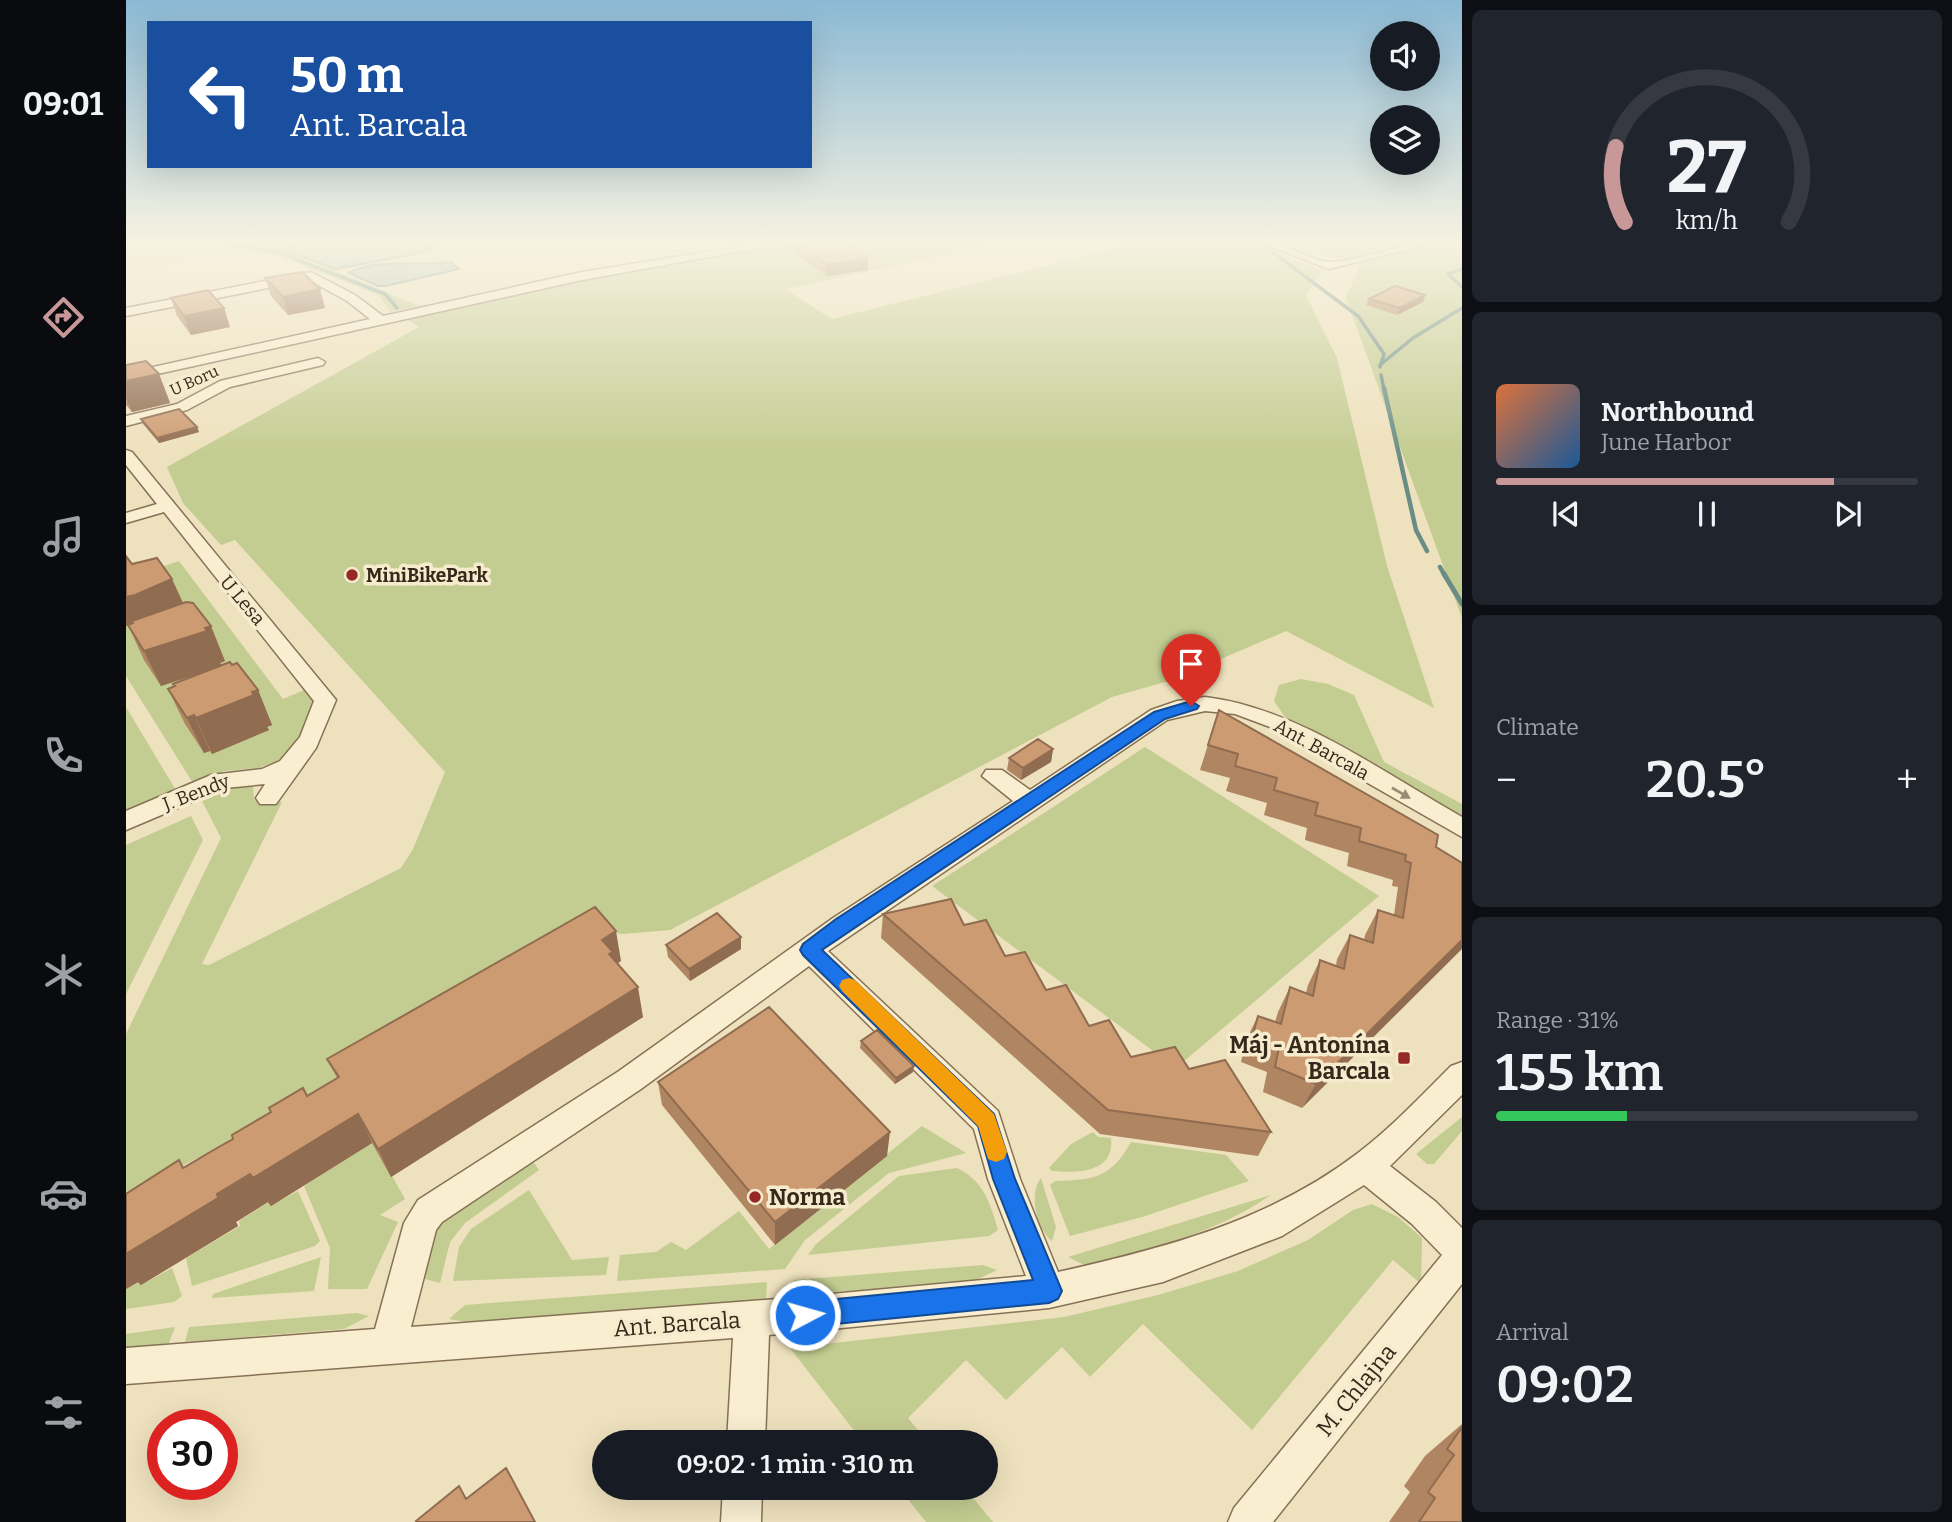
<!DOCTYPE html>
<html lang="en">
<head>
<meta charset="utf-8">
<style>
	body { margin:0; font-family:Bitter,serif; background:#20242c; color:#f1f3f6; height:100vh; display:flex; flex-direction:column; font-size:26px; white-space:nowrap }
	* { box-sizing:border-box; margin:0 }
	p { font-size:23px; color:#9ea1a6 }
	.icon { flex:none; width:38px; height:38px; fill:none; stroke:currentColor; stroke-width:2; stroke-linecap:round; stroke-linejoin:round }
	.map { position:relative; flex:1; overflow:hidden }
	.side { display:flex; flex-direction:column; gap:10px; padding:10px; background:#0d0f14; width:490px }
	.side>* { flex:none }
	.top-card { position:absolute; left:21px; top:21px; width:665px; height:147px; border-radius:0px; box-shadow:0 7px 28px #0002; background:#1a4fa0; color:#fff; overflow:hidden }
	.buttons { position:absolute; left:1244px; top:21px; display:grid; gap:14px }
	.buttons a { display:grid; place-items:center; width:70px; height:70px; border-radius:50%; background:#171b24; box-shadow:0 7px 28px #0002; font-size:35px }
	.speed { position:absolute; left:21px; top:1409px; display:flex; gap:14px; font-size:35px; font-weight:700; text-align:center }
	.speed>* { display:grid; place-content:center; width:91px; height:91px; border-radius:50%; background:#171b24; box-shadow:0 7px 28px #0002; line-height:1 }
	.speed .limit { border:10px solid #d22; background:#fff; color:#111 }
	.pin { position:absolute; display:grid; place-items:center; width:60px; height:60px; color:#fff; margin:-72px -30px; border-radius:50% 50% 50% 0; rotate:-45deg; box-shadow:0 0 7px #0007 }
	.pin .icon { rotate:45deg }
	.me { position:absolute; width:77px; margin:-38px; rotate:84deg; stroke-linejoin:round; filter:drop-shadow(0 0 5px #0008) }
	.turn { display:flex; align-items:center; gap:24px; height:147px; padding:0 28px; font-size:32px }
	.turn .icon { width:91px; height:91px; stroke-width:2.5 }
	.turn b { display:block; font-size:49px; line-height:60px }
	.big { font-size:52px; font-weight:600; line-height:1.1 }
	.side .tile { flex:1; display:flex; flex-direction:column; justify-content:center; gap:10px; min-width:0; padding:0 24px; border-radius:10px; background:#20242c }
	.side .dial { align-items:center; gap:0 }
	.dial svg { height:182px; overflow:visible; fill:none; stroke:#363941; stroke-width:7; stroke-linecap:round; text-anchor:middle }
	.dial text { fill:#f1f3f6; stroke:none }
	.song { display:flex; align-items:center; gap:21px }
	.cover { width:84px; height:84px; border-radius:10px; background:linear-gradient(135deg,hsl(20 70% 55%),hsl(210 70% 35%)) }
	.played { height:7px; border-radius:4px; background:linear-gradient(90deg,#c89898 80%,#363941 80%) }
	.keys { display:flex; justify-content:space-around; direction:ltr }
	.heat { display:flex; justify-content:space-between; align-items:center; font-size:38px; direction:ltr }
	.charge { height:10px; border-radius:5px; background:linear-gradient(90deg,#34c759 31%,#363941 0) }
	.trip { position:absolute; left:466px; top:1430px; width:406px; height:70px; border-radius:35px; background:#171b24; box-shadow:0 7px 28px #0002; font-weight:600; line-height:70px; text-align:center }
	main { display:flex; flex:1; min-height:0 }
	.tab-bar { display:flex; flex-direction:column; width:126px; justify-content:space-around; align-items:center; background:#090b0e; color:#9ea1a6 }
	.tab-bar .icon { width:49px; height:49px }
	.tab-bar .current { color:#c89898 }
	.tab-bar b { font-size:32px; color:#f1f3f6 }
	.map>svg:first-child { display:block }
</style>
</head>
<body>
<main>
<nav class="tab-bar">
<b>09:01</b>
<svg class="icon current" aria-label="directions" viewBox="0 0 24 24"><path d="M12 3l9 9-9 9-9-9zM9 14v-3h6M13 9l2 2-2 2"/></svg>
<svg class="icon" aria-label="music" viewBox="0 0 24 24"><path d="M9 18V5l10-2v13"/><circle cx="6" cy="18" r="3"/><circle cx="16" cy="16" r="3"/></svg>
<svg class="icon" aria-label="phone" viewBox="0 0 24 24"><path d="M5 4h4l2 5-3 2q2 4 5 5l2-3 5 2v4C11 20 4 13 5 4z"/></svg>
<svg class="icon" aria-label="climate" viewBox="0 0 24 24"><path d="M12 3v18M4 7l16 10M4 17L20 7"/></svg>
<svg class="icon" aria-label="car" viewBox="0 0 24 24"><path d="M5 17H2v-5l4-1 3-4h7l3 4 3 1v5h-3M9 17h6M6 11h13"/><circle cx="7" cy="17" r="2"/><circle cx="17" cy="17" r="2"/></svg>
<svg class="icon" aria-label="filters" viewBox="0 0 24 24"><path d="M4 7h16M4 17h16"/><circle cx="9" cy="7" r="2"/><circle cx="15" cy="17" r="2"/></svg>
</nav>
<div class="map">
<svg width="1336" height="1522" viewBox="0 0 1336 1522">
	<rect width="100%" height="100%" fill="#eee1bd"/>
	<path fill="#e4dcab" d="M 0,245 L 46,245 L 97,251 L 0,274 Z"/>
	<path fill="#c3cc91" d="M 88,245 L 172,245 L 156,250 L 211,269 L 269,259 L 316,245 L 315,250 L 210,271 L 293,306 L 264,312 L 252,295 L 154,257 L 134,250 Z
		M 662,245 L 867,245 L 659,289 L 706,319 L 1003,245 L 1127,245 L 1198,270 L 1180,295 L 1211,358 L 1261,566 L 1308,708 L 1160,631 L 1046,680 L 986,697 L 544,930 L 497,934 L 471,931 L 216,1088 L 0,1193 L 0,1034 L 95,838 L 73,795 L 104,785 L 127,787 L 128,800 L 156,802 L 76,964 L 83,965 L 275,868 L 287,849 L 319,772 L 109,540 L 95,545 L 57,503 L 41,467 L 293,327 L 279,318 L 477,275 Z
		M 1159,245 L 1336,245 L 1336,618 L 1220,298 L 1234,265 Z
		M 53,561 L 157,699 L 183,688 L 191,709 L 174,737 L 152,761 L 132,768 L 98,771 L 67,783 L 0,676 L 0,579 Z
		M 1175,679 L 1202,684 L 1228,695 L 1258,762 L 1336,804 L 1336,816 L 1159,717 L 1148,701 L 1153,685 Z
		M 0,707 L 51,792 L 0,814 Z
		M 1019,747 L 1253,896 L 1050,1068 L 806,886 Z
		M 65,816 L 77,840 L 0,994 L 0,845 Z
		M 1336,1117 L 1336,1131 L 1308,1164 L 1301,1164 L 1290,1154 Z
		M 796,1126 L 840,1153 L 763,1173 L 679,1240 L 659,1269 L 491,1281 L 494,1255 L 530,1252 L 545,1242 L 560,1250 L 613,1211 L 643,1249 Z
		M 967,1132 L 972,1137 L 985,1138 C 989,1173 951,1173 926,1171 L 923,1168 L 945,1144 Z
		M 246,1140 L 279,1199 L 254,1215 L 272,1222 L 241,1289 L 202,1289 L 204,1248 L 178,1186 Z
		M 1005,1142 L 1100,1155 L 1123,1181 L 1016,1217 L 944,1236 L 924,1185 L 929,1181 C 968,1180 985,1178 1005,1142 Z
		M 404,1157 L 413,1170 L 339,1223 L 324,1242 L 314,1283 L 299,1279 L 302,1240 L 309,1224 Z
		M 831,1168 C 858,1181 864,1203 872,1230 L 863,1236 L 682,1255 L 690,1244 L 773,1176 Z
		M 915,1178 L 930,1227 L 926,1241 C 911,1229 902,1194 915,1178 Z
		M 403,1190 L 446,1260 L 483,1257 L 480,1275 L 327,1281 L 333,1247 L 345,1229 Z
		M 172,1191 L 194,1241 L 189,1246 L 66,1286 L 60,1258 L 114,1226 L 113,1221 L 143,1202 L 145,1205 Z
		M 1145,1195 C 1090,1233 1028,1248 964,1264 L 956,1264 L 942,1257 Z
		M 1246,1204 L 1272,1217 L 1296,1238 L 1295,1284 L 1267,1260 L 1126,1430 L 1017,1324 L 964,1377 L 936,1347 L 880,1400 L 840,1360 L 782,1418 L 802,1442 L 737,1442 L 664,1348 L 938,1317 L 1032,1295 L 1112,1271 L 1182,1240 L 1227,1210 Z
		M 195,1257 L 188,1291 L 86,1298 L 87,1294 Z
		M 857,1265 L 871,1270 L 846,1282 L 665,1295 L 668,1280 Z
		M 46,1268 L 56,1296 L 48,1302 L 0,1309 L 0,1289 L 13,1281 L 15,1285 Z
		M 641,1282 L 640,1299 L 347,1323 L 323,1319 L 339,1305 Z
		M 231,1313 L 243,1316 L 218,1329 L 59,1342 L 63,1327 Z
		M 49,1327 L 43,1343 L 0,1350 L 0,1334 Z
		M 773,1488 L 839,1488 L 867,1522 L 800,1522 Z"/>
	<path fill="#a1c0b7" stroke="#698d85" stroke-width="2" d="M 172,245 L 309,245 L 293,253 L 210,269 L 156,249 Z
		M 325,262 L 333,269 L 259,286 L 252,286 L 223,273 C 252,257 293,267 325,262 Z"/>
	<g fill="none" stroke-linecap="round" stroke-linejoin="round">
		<path stroke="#698d85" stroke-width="3.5" d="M 106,245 L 152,252 L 259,294 L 271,308
			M 1137,245 L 1232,316 L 1258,354 L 1254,367
			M 1336,269 L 1322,274 L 1336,287
			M 1254,365 L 1287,338 L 1336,308
			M 1255,375 L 1258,390"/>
		<path stroke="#698d85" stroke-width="4.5" d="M 1258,388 L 1290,530 L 1301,551
			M 1314,567 L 1319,576"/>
		<path stroke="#698d85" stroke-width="5" d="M 1318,574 L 1336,604"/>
		<defs>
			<path id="minor" d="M 623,245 L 650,245 L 456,280 L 0,381 L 0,373 L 244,319 L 221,301 L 183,280 L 0,316 L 0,308 L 185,272 L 229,295 L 257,316 L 456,272 Z
				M 1141,245 C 1165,245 1186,262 1205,262 C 1236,261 1266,245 1299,245 L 1203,269 Z
				M 192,358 L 199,362 L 197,365 L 104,387 L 61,410 L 0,426 L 0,416 L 51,404 L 94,381 Z
				M 0,450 L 6,452 L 210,700 L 190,748 L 150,804 L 134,804 L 130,798 L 139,784 L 99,788 L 0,830 L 0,811 L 85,775 L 136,769 L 154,761 L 174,737 L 188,701 L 38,512 L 0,523 L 0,513 L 31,504 L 0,465 Z
				M 1079,697 C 1171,708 1256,772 1336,817 L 1336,837 L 1144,727 L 1109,714 L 1079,711 L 1041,720 L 702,951 L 872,1111 L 894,1179 L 932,1272 C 1039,1248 1143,1221 1232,1153 C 1266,1127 1295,1096 1325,1066 L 1336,1062 L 1336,1095 L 1264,1166 L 1310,1202 L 1336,1228 L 1336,1284 L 1147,1522 L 1102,1522 L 1108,1508 L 1316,1255 L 1286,1224 L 1238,1185 L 1156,1236 L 1037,1282 L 923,1308 L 643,1335 L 639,1442 L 601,1442 L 607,1338 L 0,1384 L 0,1348 L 249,1329 L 278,1223 L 292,1200 L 493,1071 L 707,918 L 887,801 L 856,776 L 860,770 L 876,770 L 904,790 L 1025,710 L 1051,701 ZM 683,966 L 848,1129 L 862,1179 L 900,1276 L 651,1299 L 285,1327 L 310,1230 L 316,1222 L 515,1089 Z
				M 597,1488 L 636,1488 L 635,1522 L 595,1522 Z"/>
		</defs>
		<use href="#minor" stroke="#867156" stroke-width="3"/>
		<use href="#minor" fill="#f9eed0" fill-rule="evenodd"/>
	</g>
	<path fill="#b08562" d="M 660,245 L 723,245 L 742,258 L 742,270 L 701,276 L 660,247 Z
		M 139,278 L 199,308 L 162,315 L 145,296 Z
		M 1299,295 L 1297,302 L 1271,315 L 1240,305 L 1243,299 Z
		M 45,298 L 98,308 L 104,327 L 65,335 L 51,316 Z
		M 0,365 L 33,374 L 44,403 L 6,412 L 0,405 Z
		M 15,419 L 71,427 L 73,432 L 33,443 L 17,424 Z
		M 0,556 L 6,564 L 57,603 L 99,661 L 94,663 L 95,665 L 132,690 L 146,725 L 141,727 L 143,730 L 86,754 L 84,751 L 78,753 L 59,724 L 42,689 L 88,668 L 35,686 L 18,660 L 2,625 L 0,626 Z
		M 1093,710 L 1310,847 L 1336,863 L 1176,1108 L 1137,1092 L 1141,1072 L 1115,1062 L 1120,1040 L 1132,1016 L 1149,1022 L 1152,1012 L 1164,987 L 1180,993 L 1182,985 L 1194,960 L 1210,966 L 1211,959 L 1224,935 L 1238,940 L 1239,935 L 1252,910 L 1268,915 L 1272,887 L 1266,886 L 1267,880 L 1221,866 L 1223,853 L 1179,840 L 1181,828 L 1138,815 L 1141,803 L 1100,791 L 1104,778 L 1074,770 Z
		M 927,749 L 925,762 L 895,780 L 881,770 L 883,758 Z
		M 757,914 L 838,925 L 879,956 L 963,1026 L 1005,1057 L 1063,1069 L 1145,1132 L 1132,1156 L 974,1134 L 755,938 Z
		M 615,937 L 615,949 L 564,981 L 542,957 L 540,945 Z
		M 495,961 L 491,963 L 517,1017 L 265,1177 L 246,1143 L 145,1206 L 142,1202 L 110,1222 L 112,1226 L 15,1285 L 12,1282 L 0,1289 L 0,1194 L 58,1167 L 211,1078 L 201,1059 Z
		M 735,1041 L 787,1072 L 769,1084 L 734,1048 Z
		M 532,1082 L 761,1156 L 649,1245 L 536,1105 Z
		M 1336,1424 L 1336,1522 L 1263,1522 L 1284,1492 L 1278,1486 L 1299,1456 Z
		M 648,1488 L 685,1488 L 684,1500 L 648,1497 Z"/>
	<path fill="#906c50" d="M 742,258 L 742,270 L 701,276 L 701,265 Z
		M 194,289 L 199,308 L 162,315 L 157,297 Z
		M 1299,295 L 1297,302 L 1271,315 L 1274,308 Z
		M 98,308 L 104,327 L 65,335 L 58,316 Z
		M 33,374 L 44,403 L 6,412 L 0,397 L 0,381 Z
		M 71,427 L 73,432 L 33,443 L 31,438 Z
		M 46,579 L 58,605 L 21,621 L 0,626 L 0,597 Z
		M 85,626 L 99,661 L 94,663 L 96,666 L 35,686 L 18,651 Z
		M 132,690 L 146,725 L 141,727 L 143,730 L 86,754 L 70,718 Z
		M 68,715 L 84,751 L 78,753 L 61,718 Z
		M 927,749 L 925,762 L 895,780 L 897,768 Z
		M 490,931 L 495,961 L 489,965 L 476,940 Z
		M 615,937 L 615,949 L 564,981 L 563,969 Z
		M 1336,940 L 1336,949 L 1176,1108 L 1190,1084 Z
		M 512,987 L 517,1017 L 265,1177 L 252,1149 Z
		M 788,1066 L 787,1072 L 769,1084 L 770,1078 Z
		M 232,1114 L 246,1143 L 145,1206 L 142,1202 L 110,1222 L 112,1226 L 15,1285 L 12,1282 L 0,1289 L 0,1254 L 91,1194 Z
		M 764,1132 L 761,1156 L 649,1245 L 649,1222 Z"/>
	<path fill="#cd9b72" stroke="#906c50" stroke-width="2" d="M 674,245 L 723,245 L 742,258 L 701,265 Z
		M 176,272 L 194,289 L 157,297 L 139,278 Z
		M 1269,286 L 1299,295 L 1274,308 L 1243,299 Z
		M 82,290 L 98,308 L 58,316 L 45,298 Z
		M 20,361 L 33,374 L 0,381 L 0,365 Z
		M 53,409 L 71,427 L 31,438 L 15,419 Z
		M 0,556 L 6,564 L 31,558 L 46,579 L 9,595 L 0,597 Z
		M 60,602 L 67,603 L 85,626 L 79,628 L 81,631 L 18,651 L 2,625 L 7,623 L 6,621 Z
		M 104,662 L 106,665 L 111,663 L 132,690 L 126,692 L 128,695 L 70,718 L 68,715 L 61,718 L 42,689 L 49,686 L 47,684 Z
		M 1093,710 L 1312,835 L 1310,847 L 1336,863 L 1336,940 L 1190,1084 L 1149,1067 L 1153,1048 L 1126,1038 L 1132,1016 L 1155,1024 L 1164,987 L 1187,996 L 1194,960 L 1218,969 L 1224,935 L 1247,943 L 1252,910 L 1277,918 L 1285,863 L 1279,861 L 1280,855 L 1233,841 L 1235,828 L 1189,815 L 1192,803 L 1148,790 L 1151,778 L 1109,766 L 1112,754 L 1082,745 Z
		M 912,739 L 927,749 L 897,768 L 883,758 Z
		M 825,899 L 838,925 L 860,920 L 879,956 L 899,952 L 920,990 L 940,985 L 963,1026 L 983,1020 L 1005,1057 L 1049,1047 L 1063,1069 L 1099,1060 L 1145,1132 L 982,1110 L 757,914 Z
		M 469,907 L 490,931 L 476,940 L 487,952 L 483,954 L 512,987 L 252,1149 L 232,1114 L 127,1178 L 124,1174 L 91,1194 L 92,1198 L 0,1254 L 0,1194 L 53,1160 L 57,1168 L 91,1148 L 107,1139 L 106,1135 L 145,1112 L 143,1108 L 177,1088 L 181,1096 L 213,1077 L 201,1059 Z
		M 591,913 L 615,937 L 563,969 L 540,945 Z
		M 643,1007 L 764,1132 L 649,1222 L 532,1082 Z
		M 751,1030 L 788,1066 L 770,1078 L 735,1041 Z
		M 1336,1427 L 1336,1522 L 1293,1522 L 1309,1498 L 1302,1492 L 1328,1455 L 1321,1449 Z
		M 380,1468 L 409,1522 L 291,1522 L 290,1521 L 333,1486 L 340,1499 Z
		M 648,1488 L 684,1488 L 684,1495 L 648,1493 Z"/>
	<defs><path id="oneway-solid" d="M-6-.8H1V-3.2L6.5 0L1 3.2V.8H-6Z" transform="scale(1.75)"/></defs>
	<use fill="#978c76" href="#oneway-solid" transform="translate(1275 793) rotate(30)"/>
	<linearGradient id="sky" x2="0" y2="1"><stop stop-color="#8bb9d4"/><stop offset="0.53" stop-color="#f7f2e1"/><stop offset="1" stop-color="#f7f2e1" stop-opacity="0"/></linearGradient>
	<rect width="1336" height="458" fill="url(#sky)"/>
	<path fill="#1a73e8" stroke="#114b97" stroke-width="2" d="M 1065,701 L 1073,706 L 1071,709 L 1039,719 L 696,950 L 868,1114 L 889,1179 L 936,1291 L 932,1299 L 923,1303 L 679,1327 L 670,1323 L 666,1315 L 670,1306 L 679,1302 L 907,1280 L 867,1179 L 852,1126 L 677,955 L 674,950 L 677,944 L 710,919 L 1028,712 Z"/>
	<path fill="#f59e0b" d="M 723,978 L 729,980 L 868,1114 L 881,1152 L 878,1159 L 870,1162 L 862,1159 L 852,1126 L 716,991 L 713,986 L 716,980 Z"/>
	<g fill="#962825" stroke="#f6ebcd" stroke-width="2.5">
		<circle cx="226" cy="575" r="7"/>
		<rect x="1271" y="1051" width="14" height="14" rx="3.5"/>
		<circle cx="629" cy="1197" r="7"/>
	</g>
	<g text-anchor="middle" stroke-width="7" stroke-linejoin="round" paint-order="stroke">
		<g font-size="16" fill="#35291b" stroke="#f6ebcd">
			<text transform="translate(68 380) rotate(-24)" y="6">U Boru</text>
		</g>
		<g font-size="19" font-weight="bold" fill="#35291b" stroke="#f6ebcd" text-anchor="start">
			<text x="240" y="582">MiniBikePark</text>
		</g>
		<g font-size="19" fill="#35291b" stroke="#f6ebcd">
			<text transform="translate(117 600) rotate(50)" y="7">U Lesa</text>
			<text transform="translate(1196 749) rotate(29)" y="7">Ant. Barcala</text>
			<text transform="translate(70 792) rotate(-21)" y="7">J. Bendy</text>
		</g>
		<g font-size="23" font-weight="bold" fill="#35291b" stroke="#f6ebcd" text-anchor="end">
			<text x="1264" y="1053">Máj - Antonína<tspan x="1264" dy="26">Barcala</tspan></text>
			<text x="643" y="1205" text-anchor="start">Norma</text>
		</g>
		<g font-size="23" fill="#35291b" stroke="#f6ebcd">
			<text transform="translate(551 1324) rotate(-4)" y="8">Ant. Barcala</text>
			<text transform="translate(1230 1390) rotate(-51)" y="8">M. Chlajna</text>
		</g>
	</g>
</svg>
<div class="buttons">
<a><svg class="icon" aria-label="sound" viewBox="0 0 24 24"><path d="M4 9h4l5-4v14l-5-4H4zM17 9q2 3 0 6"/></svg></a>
<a><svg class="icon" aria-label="layers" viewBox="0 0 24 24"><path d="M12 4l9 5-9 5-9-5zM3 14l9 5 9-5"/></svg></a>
</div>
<div class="speed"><div class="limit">30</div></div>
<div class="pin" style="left:1065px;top:706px;background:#d93025"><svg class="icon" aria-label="arrive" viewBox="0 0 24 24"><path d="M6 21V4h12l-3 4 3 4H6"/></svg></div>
<svg class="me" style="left:679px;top:1315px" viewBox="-20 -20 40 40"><circle r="17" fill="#1a73e8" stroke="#fff" stroke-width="3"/><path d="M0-11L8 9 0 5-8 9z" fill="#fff"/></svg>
<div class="trip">09:02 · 1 min · 310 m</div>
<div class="top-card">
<div class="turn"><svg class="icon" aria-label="left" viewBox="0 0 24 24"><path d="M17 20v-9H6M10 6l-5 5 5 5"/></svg><div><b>50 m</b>Ant. Barcala</div></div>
</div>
</div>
<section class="side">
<div class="tile dial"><svg viewBox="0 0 100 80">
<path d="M14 69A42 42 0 1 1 86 69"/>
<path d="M14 69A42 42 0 0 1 10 36" stroke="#c89898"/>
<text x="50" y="56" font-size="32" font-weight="700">27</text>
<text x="50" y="72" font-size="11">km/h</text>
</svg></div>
<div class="tile">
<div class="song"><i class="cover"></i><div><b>Northbound</b><p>June Harbor</p></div></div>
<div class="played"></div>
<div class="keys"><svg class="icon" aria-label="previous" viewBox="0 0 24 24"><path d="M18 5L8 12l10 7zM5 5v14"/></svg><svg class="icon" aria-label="pause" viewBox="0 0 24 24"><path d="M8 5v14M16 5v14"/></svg><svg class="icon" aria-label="next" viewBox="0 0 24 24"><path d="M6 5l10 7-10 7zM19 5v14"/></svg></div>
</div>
<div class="tile"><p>Climate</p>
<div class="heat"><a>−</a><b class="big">20.5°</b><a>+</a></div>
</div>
<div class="tile"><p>Range · 31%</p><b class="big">155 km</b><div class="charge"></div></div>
<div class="tile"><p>Arrival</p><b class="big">09:02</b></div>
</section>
</main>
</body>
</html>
